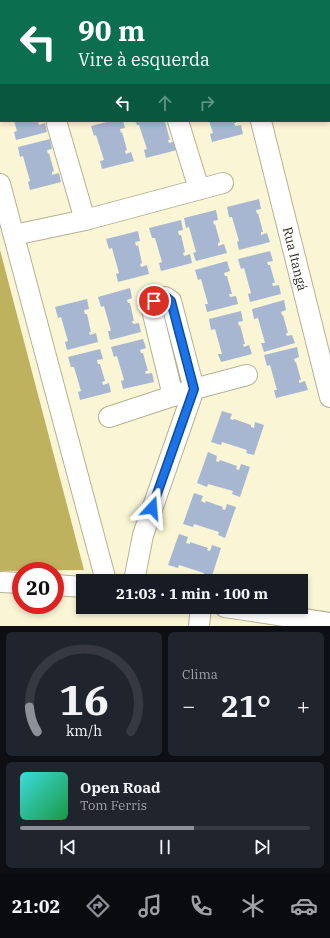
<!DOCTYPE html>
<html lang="pt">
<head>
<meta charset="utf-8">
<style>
	body { margin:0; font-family:"IBM Plex Serif",serif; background:#20242c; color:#f1f3f6; height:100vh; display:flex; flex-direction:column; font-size:15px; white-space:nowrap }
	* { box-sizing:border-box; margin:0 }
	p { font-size:13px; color:#9ea1a6 }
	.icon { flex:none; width:22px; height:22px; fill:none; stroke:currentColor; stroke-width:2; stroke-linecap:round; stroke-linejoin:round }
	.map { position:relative; height:626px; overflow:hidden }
	.side { display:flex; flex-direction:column; gap:6px; padding:6px; background:#0d0f14; flex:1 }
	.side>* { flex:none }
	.top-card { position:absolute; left:0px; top:0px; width:330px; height:122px; box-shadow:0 2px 6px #0003; background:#0b6e4f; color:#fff; overflow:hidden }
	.speed { position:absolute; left:12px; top:562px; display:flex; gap:8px; font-size:20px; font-weight:700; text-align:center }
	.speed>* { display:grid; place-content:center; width:52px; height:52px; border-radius:50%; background:#171b24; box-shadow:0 2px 6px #0003; line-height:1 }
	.speed .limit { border:6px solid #d22; background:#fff; color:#111 }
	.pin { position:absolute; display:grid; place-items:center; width:34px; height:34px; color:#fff; margin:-17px; border:2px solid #fff; border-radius:50%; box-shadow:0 1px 4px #0007 }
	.me { position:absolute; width:44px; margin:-22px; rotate:19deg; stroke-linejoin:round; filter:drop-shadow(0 0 3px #0008) }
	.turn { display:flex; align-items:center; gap:14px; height:84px; padding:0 12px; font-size:18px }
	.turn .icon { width:52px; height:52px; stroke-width:2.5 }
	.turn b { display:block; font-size:28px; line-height:34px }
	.lanes { display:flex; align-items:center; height:38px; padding:0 12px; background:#0003; justify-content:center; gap:20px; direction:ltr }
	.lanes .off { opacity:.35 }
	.big { font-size:30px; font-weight:800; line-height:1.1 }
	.side .tile { flex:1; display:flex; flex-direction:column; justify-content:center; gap:6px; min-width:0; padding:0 14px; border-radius:6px; background:#20242c }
	.side .dial { align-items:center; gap:0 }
	.dial svg { height:104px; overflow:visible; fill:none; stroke:#363941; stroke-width:7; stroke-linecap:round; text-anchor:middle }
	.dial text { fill:#f1f3f6; stroke:none }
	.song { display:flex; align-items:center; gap:12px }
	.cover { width:48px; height:48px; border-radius:6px; background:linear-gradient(135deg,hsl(180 70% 55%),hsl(140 70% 35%)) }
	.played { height:4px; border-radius:2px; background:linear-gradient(90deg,#8c9099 60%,#363941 60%) }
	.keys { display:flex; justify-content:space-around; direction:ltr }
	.heat { display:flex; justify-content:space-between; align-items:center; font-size:22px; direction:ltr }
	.side .tiles { flex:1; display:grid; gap:6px; grid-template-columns:1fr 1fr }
	.tile:last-child { grid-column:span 2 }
	.trip { position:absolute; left:76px; top:574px; width:232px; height:40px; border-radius:0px; background:#171b24; box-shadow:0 2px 6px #0003; font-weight:800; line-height:40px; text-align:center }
	.tabs { display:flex; height:64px; justify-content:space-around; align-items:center; background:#090b0e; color:#9ea1a6 }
	.tabs .icon { width:28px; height:28px }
	.tabs .on { color:#8c9099 }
	.tabs b { font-size:18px; color:#f1f3f6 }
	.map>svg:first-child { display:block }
</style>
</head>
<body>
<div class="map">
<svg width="330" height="626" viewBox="0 0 330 626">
	<rect width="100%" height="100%" fill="#f9f5d5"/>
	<path fill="#beb25f" d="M 0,250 L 84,570 L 0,571 Z"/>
	<path fill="#a7b7d2" d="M 14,121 L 38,121 L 39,125 L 45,123 L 47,132 L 16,140 L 14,132 L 17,131 Z
		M 111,121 L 123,121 L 125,128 L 120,129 L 121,133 L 122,132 L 127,150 L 125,151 L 126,154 L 131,152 L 134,161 L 102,169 L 100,161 L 104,160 L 96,135 L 94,136 L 91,126 Z
		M 135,121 L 165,122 L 170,140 L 168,140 L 169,143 L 175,141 L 177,150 L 146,158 L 144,150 L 147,149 L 139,125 L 137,125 Z
		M 209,121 L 236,121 L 236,123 L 234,123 L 235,126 L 241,125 L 243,134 L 212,142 L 210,134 L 213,133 Z
		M 50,139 L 52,149 L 47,150 L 48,154 L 49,153 L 54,171 L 52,172 L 52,175 L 59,173 L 61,182 L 30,190 L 28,182 L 30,181 L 23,156 L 20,157 L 18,147 Z
		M 259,199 L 261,209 L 256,210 L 257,214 L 258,213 L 263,232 L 261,232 L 261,235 L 267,233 L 270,242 L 239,250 L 237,242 L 239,241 L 232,217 L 229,217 L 227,207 Z
		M 216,210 L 218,220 L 213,221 L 214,225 L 215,224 L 220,242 L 218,243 L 218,246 L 224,244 L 227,253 L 196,261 L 193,253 L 196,252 L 189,227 L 186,228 L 184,218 Z
		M 181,220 L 183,230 L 178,231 L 179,235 L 181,235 L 185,252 L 183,253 L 184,256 L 190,254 L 192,263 L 161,271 L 159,263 L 162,262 L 155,238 L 152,238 L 149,228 Z
		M 138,231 L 140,241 L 135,242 L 136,246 L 138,245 L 142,263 L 140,264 L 141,267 L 147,265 L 149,274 L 118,282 L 116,274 L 119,273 L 112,248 L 109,249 L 106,239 Z
		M 270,251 L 273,261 L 267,262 L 268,265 L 270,265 L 275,283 L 272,283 L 273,286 L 279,285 L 281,294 L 250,302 L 248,294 L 251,293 L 244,268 L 241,269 L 238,259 Z
		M 227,261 L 230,271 L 224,273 L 225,276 L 227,276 L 232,294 L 229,294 L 230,297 L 236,296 L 238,304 L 207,312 L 205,304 L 208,304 L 201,279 L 198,280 L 195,270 Z
		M 130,288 L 132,298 L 127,300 L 128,303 L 130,303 L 134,321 L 132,321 L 133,324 L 139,323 L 141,332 L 110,340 L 108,331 L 111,331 L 104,306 L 101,307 L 98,297 Z
		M 87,299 L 89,309 L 84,310 L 85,314 L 87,314 L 91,332 L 89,332 L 90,335 L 96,333 L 98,342 L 67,350 L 65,342 L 68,341 L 61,317 L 58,318 L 55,307 Z
		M 284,300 L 286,310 L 281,312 L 282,315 L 283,315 L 288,333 L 286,333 L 287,336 L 292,335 L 295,343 L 264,352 L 261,343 L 265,343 L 258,318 L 254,319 L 252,309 Z
		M 241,311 L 243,321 L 238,322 L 239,326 L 240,325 L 245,344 L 243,344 L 244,347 L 249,345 L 252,354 L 221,362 L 218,354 L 222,354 L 215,329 L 211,330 L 209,319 Z
		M 143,339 L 146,348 L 140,350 L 141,353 L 143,353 L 148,371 L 145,371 L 146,374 L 152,373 L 154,382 L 123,389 L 121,381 L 124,380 L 117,356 L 114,357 L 111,347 Z
		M 297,347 L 299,357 L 294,359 L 295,362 L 296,362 L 301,380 L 299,380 L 299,383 L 305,381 L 308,390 L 276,398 L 274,390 L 277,390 L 270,365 L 267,366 L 264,355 Z
		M 100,349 L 103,359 L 97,360 L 98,364 L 100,364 L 105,381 L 102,382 L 103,385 L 109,383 L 111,392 L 80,400 L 78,392 L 81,391 L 74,367 L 71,367 L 68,357 Z
		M 222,411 L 232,414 L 230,419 L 233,420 L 234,419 L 251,425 L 251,427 L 254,428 L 255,422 L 264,425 L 254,455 L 246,453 L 247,450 L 222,442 L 221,445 L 211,442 Z
		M 208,452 L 217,456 L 216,461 L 219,462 L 220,460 L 237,466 L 236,469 L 239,470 L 241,464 L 250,467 L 240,497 L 232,494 L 233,491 L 208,484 L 207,487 L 197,483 Z
		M 194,493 L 203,496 L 201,501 L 205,503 L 206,501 L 223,507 L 222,509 L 225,510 L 227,504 L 236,507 L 225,538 L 218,535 L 219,532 L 194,524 L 193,527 L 183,524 Z
		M 179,534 L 188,537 L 186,543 L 190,544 L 190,542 L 208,548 L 207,550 L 210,551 L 212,545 L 221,548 L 211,579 L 203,576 L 204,573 L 179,565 L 178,568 L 168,565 Z"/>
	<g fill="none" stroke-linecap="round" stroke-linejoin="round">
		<defs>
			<g id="minor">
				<path d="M 29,0 L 29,1"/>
				<path d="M 49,1 L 53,0"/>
				<path d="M 0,15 L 1,15"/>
				<path d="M 178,121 L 199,189"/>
				<path id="s1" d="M 261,121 L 330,397"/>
				<path d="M 57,124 L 85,220"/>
				<path d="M 0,184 L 106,581"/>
				<path d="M 14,235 L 85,220 L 223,183"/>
				<path d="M 109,417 L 194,389 L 247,375"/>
				<path d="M 134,581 L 143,535 L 194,389 L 171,301 L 165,297 L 158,297 L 154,301 L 152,310 L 173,396"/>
				<path d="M 0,582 L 21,583"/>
				<path d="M 55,585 L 83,587"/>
				<path d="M 225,607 L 330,623"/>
				<path d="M 199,626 L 201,607"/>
			</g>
		</defs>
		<use href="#minor" stroke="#b5b193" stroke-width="22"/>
		<use href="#minor" stroke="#fff" stroke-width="20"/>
	</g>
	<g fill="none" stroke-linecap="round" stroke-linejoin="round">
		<defs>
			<path id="route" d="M 152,508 L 194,389 L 171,301 L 165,296 L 158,297 L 154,301"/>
		</defs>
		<use href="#route" stroke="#114b97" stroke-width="10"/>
		<use href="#route" stroke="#1a73e8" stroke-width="7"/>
	</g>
	<g text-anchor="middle" stroke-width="3.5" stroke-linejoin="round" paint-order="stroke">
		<g font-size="13" fill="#2e2c20" stroke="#f9f5d5">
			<text dy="5" stroke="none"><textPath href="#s1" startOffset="142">Rua Itangá</textPath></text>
		</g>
	</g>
</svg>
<div class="speed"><div class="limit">20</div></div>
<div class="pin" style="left:154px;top:301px;background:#d93025"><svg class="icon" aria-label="arrive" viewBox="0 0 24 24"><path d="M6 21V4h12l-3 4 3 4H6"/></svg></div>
<svg class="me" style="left:152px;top:508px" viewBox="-20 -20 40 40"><path d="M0-17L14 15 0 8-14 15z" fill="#1a73e8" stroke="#fff" stroke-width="4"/></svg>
<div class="trip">21:03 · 1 min · 100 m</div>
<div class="top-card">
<div class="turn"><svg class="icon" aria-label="left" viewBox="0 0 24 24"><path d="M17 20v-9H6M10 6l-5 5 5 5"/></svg><div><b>90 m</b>Vire à esquerda</div></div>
<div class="lanes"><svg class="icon" aria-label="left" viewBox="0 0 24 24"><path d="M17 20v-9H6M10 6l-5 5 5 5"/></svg><svg class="icon off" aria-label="ahead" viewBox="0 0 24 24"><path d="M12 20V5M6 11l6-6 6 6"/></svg><svg class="icon off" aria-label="right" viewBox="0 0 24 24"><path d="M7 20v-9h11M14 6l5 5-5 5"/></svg></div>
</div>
</div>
<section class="side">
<div class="tiles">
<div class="tile dial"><svg viewBox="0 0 100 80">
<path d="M14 69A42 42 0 1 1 86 69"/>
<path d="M14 69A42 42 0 0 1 8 50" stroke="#8c9099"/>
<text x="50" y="56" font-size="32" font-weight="700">16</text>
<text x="50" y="72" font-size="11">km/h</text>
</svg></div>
<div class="tile"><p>Clima</p>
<div class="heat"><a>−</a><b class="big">21°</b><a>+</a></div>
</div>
<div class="tile">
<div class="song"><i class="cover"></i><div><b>Open Road</b><p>Tom Ferris</p></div></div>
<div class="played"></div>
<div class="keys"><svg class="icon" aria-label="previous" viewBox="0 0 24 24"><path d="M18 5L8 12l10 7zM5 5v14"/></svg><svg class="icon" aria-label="pause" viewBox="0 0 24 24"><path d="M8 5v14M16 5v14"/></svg><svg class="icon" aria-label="next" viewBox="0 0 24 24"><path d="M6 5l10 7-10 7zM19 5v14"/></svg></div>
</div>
</div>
</section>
<nav class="tabs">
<b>21:02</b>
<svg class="icon on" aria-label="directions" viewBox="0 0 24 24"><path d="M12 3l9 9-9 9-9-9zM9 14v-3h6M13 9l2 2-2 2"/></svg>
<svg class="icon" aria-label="music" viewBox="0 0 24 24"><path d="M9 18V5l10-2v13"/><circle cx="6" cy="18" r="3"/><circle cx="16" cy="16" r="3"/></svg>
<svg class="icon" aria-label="phone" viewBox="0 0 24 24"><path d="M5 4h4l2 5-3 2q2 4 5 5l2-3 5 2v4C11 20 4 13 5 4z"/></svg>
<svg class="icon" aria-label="climate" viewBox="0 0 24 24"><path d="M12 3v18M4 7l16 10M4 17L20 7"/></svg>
<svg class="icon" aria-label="car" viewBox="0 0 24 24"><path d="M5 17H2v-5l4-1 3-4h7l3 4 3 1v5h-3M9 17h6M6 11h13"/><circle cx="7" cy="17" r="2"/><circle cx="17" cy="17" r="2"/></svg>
</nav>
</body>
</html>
